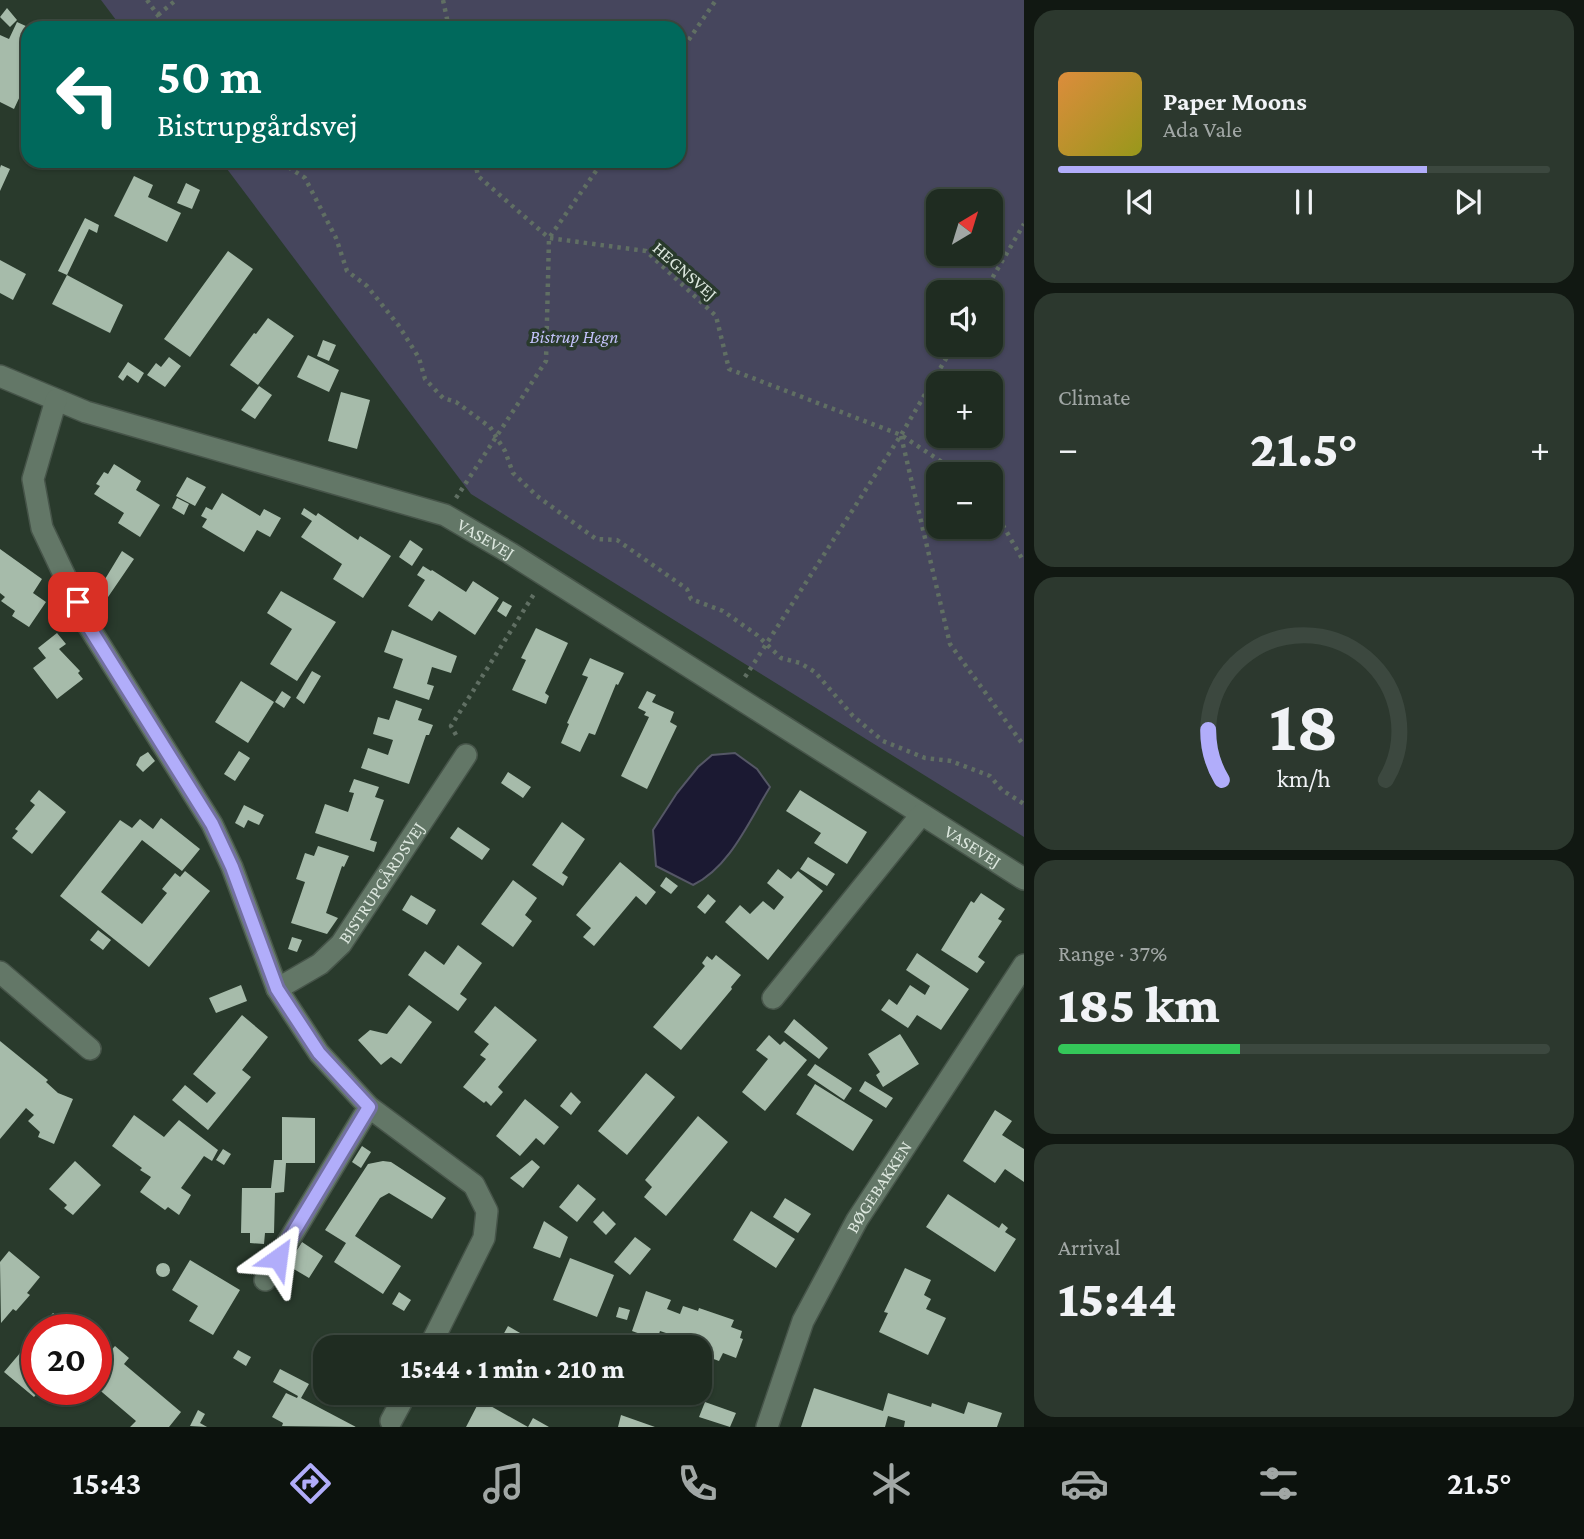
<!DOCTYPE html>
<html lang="en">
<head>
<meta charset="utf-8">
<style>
	body { margin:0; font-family:"Crimson Pro",serif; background:#2c382e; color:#f1f3f6; height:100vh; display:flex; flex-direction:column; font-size:26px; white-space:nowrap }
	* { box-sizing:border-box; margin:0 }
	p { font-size:23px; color:#a1a7a5 }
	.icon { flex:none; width:38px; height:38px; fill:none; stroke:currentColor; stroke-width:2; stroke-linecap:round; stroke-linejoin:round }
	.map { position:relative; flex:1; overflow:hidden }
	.drawer { display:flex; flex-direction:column; gap:10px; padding:10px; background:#111812; width:560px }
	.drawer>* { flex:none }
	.banner { position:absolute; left:21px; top:21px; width:665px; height:147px; border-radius:21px; box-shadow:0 2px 5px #0004,0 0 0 2px #3c483f; background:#00695c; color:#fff; overflow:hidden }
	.needle { width:46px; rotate:38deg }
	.controls { position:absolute; left:926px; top:189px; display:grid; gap:14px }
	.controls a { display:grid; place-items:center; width:77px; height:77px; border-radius:14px; background:#1f2c21; box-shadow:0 2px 5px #0004,0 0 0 2px #3c483f; font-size:35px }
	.speed { position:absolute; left:21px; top:1314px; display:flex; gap:14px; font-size:35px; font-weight:700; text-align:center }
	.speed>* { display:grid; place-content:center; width:91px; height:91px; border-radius:50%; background:#1f2c21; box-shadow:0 2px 5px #0004,0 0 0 2px #3c483f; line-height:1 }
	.speed .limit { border:10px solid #d22; background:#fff; color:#111 }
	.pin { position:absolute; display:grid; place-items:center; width:60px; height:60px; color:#fff; margin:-30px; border-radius:14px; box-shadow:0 4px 10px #0006 }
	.me { position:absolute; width:77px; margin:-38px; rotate:31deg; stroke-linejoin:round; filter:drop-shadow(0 0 5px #0008) }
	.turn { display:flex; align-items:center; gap:24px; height:147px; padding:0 21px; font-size:32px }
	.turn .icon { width:91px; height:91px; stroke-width:2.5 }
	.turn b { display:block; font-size:49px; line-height:60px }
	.big { font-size:52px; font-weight:800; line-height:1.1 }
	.drawer .tile { flex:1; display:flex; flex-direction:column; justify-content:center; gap:10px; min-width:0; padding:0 24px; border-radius:21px; background:#2c382e }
	.drawer .dial { align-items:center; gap:0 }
	.dial svg { height:182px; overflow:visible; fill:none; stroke:#3c483f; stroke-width:7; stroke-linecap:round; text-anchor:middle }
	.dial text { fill:#f1f3f6; stroke:none }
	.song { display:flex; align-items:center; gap:21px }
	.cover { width:84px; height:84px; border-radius:10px; background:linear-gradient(135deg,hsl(30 70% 55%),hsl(60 70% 35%)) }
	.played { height:7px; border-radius:4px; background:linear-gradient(90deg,#b1adfa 75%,#3c483f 75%) }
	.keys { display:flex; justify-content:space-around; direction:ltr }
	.heat { display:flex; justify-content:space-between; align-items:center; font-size:38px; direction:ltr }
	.charge { height:10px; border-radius:5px; background:linear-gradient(90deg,#34c759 37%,#3c483f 0) }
	.trip { position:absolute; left:313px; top:1335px; width:399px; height:70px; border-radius:21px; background:#1f2c21; box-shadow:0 2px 5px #0004,0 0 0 2px #3c483f; font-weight:800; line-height:70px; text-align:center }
	.tabs { display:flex; height:112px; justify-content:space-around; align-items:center; background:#0c120d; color:#a1a7a5 }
	.tabs .icon { width:49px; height:49px }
	.tabs .current { color:#b1adfa }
	.tabs b { font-size:32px; color:#f1f3f6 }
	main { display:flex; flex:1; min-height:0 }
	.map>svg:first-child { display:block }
</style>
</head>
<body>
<main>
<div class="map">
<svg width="1024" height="1427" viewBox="0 0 1024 1427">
	<rect width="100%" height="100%" fill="#293a2c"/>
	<path fill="#46465d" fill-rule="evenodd" d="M 101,0 L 1024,0 L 1024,837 L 471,494 L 221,161 L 679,161 L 679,28 L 122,28 ZM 990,201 L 990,254 L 938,254 L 938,201 ZM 990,292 L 990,345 L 938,345 L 938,292 ZM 990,383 L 990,436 L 938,436 L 938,383 ZM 990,474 L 990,527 L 938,527 L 938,474 Z"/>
	<path fill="#1b1932" stroke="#555766" stroke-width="2" d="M 735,753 L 757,769 L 770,787 C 749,821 730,867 693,885 L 656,866 L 653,830 L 677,793 L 698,767 L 712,755 Z"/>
	<path fill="#a6bbaa" d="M 7,8 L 17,20 L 10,27 L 0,17 Z
		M 17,22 L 28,27 L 28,79 L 14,109 L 0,102 L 0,35 L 9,39 Z
		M 1,165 L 10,169 L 0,191 L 0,168 Z
		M 134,176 L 153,185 L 148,197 L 181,213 L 167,242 L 114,216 Z
		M 186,183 L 200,190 L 192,209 L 177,203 Z
		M 85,218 L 99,225 L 97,233 L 89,229 L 67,275 L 58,271 Z
		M 228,251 L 253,269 L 190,357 L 164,339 Z
		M 0,260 L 26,274 L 13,300 L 0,293 Z
		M 67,275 L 123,305 L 110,333 L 52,304 Z
		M 268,318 L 294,336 L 258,385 L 230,365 L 254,333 L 256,334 Z
		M 323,340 L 336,345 L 329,361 L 317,356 Z
		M 308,355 L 339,370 L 329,392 L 297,377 Z
		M 169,357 L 181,366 L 165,387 L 147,375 L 156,363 L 161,367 Z
		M 128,362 L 144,373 L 138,383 L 127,375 L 123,381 L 118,377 Z
		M 259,386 L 272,395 L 255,419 L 241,410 Z
		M 341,392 L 370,400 L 357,449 L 328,441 Z
		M 114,464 L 141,481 L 136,490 L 160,505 L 140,537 L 118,523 L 124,513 L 94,494 L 100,486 L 96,484 L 104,472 L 108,474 Z
		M 187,477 L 206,487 L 195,506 L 176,496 Z
		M 222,493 L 260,516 L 264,509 L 281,518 L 270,537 L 257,530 L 244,552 L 202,527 L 207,519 L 201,516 L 206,507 L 212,510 Z
		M 177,498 L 189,504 L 184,515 L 172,508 Z
		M 304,508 L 316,516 L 318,513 L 358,540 L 360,536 L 391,556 L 363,598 L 333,579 L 342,564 L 301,537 L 312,521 L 301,514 Z
		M 410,540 L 423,549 L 412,566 L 399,557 Z
		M 0,549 L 42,579 L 33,593 L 46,602 L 29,627 L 12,616 L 15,611 L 1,601 L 5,597 L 0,593 Z
		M 122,551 L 134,559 L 106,600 L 96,594 Z
		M 423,566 L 431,571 L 432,570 L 466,592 L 473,581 L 499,598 L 475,635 L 439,611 L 432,621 L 408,606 L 425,580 L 417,575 Z
		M 281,591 L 336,622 L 297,681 L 270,664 L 292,629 L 267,613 Z
		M 503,601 L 512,606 L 506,617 L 497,611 Z
		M 536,628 L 568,643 L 545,693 L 549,696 L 546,704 L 512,690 L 526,660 L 521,658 Z
		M 392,630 L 457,656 L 451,673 L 432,667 L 427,684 L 434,686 L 429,700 L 393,688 L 403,659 L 384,652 Z
		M 57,633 L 66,644 L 59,649 L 80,671 L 78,673 L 83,679 L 57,699 L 33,668 L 46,658 L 38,648 Z
		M 590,658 L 624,673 L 618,685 L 616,684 L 595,735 L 589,733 L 580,752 L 561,743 L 569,724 L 567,723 L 588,677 L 582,675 Z
		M 312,671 L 321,676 L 304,704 L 296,698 Z
		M 241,681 L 274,702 L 248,743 L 215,722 Z
		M 282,691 L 291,697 L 284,708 L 275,702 Z
		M 647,691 L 656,695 L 652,702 L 674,712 L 670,722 L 677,726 L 647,789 L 621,776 L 649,717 L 644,715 L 646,712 L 638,708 Z
		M 396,700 L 422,709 L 418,720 L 433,725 L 429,735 L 426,735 L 409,784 L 361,768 L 368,748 L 388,755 L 393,740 L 373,734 L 378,717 L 389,720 Z
		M 239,751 L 250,758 L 235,781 L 224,774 Z
		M 148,752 L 155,761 L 143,772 L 136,765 L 140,757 Z
		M 508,772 L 531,787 L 523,798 L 501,783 Z
		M 354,779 L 379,787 L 375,797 L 384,800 L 370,840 L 377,842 L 374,852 L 315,833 L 325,804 L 348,812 L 354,793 L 349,792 Z
		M 39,790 L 66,812 L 32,854 L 12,838 L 18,831 L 15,829 L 35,805 L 30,801 Z
		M 800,790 L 867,832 L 847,864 L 814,843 L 821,833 L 786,811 Z
		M 244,805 L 264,815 L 259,825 L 248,820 L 244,828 L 235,823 Z
		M 161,818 L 200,849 L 182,871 L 142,840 L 101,892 L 142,924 L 167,893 L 162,889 L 175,873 L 180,877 L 185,871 L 210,891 L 149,967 L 60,896 L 120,820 L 132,828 L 140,819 L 153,829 Z
		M 562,822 L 585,839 L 562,873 L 568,877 L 563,886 L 532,865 Z
		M 458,827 L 490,849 L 482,860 L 450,838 Z
		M 318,846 L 349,856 L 344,867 L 342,866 L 326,913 L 338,918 L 327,934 L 291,923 L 305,882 L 296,879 L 305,853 L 314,856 Z
		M 808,857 L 835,874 L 827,886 L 800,869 Z
		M 620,862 L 656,892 L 646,905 L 636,896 L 594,946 L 583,937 L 591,928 L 576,915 Z
		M 778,869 L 791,879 L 798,871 L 823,891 L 768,960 L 725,922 L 740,905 L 750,914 L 763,901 L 774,910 L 784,897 L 767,883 Z
		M 666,877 L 678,886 L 671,894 L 660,886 Z
		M 513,880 L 537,898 L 525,915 L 532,921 L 513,947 L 481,924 Z
		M 981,893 L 1005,909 L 998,919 L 1002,921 L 978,957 L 985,962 L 977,973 L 941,950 L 971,901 L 974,903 Z
		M 708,894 L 716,901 L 705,914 L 697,907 Z
		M 411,895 L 436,910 L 427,925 L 402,910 Z
		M 98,930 L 111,940 L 103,950 L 90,940 Z
		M 292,937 L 302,940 L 297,952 L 288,949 Z
		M 458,945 L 482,963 L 460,994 L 467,999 L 458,1011 L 408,975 L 425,951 L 444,965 Z
		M 917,953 L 969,989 L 941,1030 L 917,1015 L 908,1028 L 881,1010 L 889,999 L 897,1005 L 910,985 L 925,995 L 930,986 L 906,970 Z
		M 716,955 L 741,975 L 731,987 L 732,989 L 681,1050 L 653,1027 L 705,966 L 702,963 L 707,956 L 712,960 Z
		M 241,985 L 247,1001 L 216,1013 L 209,998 Z
		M 409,1005 L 432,1022 L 401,1064 L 391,1057 L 381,1065 L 358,1040 L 370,1030 L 387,1034 Z
		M 495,1006 L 537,1040 L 498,1087 L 503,1092 L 491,1106 L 486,1101 L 484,1103 L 463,1087 L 486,1059 L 480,1055 L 489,1044 L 474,1032 Z
		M 242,1015 L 268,1037 L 242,1070 L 251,1077 L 208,1130 L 172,1100 L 185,1085 L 207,1103 L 216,1093 L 193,1074 Z
		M 794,1019 L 828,1048 L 819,1059 L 784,1032 Z
		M 900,1034 L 919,1064 L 883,1087 L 876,1075 L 880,1072 L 868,1054 Z
		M 769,1035 L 780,1045 L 784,1041 L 807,1060 L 765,1111 L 742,1092 L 768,1059 L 756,1050 Z
		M 0,1041 L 48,1080 L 46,1082 L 58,1093 L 73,1099 L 54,1144 L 38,1137 L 40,1132 L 28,1121 L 34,1115 L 26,1108 L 0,1139 Z
		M 815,1064 L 852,1088 L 844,1100 L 807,1075 Z
		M 646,1073 L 675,1097 L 627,1155 L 598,1131 Z
		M 865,1081 L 893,1098 L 886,1108 L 859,1091 Z
		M 815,1084 L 873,1120 L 853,1151 L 796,1114 Z
		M 571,1092 L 581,1102 L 571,1115 L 560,1106 Z
		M 525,1099 L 559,1127 L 544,1145 L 536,1138 L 520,1156 L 496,1136 Z
		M 995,1110 L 1012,1121 L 1002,1135 L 1024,1149 L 1024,1182 L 1005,1169 L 995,1183 L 963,1161 Z
		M 134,1115 L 164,1137 L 179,1120 L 218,1150 L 212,1161 L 204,1156 L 181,1188 L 191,1195 L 179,1215 L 168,1207 L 165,1210 L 140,1192 L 151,1177 L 140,1170 L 142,1168 L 112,1146 Z
		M 698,1116 L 728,1142 L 666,1216 L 644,1197 L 652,1187 L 645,1180 Z
		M 282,1117 L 315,1118 L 315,1163 L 286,1163 L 284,1192 L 275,1193 L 274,1233 L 265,1233 L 264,1244 L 250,1243 L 250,1233 L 241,1233 L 242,1188 L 271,1188 L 274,1160 L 282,1160 Z
		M 362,1146 L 371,1152 L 361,1168 L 352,1162 Z
		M 223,1149 L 231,1154 L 224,1165 L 216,1160 Z
		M 532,1160 L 540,1167 L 523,1188 L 510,1178 Z
		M 75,1161 L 101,1185 L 73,1215 L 64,1208 L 67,1205 L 49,1189 Z
		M 383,1161 L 391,1162 L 446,1198 L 432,1219 L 389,1193 L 380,1198 L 355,1236 L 401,1266 L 383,1294 L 334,1262 L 346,1243 L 325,1230 L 368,1164 Z
		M 578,1184 L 596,1199 L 577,1222 L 559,1207 Z
		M 948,1194 L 999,1228 L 1002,1223 L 1008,1228 L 1005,1232 L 1016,1239 L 995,1272 L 926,1227 Z
		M 785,1198 L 811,1214 L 798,1233 L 773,1217 Z
		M 603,1211 L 616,1224 L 606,1235 L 593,1222 Z
		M 751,1211 L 795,1239 L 776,1268 L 733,1240 Z
		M 544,1221 L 568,1237 L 560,1258 L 533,1248 Z
		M 635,1237 L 651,1249 L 630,1275 L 614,1262 Z
		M 302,1242 L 323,1256 L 309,1278 L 287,1265 Z
		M 9,1251 L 40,1277 L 27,1293 L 30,1295 L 16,1311 L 13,1309 L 1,1323 L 0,1262 Z
		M 570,1258 L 614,1275 L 597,1317 L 553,1300 Z
		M 190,1260 L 240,1290 L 213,1335 L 189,1321 L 198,1306 L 172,1290 Z
		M156 1270a7 7 0 1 1 14 0a7 7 0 1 1-14 0Z
		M 905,1268 L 931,1280 L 924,1295 L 931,1299 L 926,1309 L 946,1318 L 928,1355 L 879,1332 L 888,1313 L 884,1312 Z
		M 646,1291 L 671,1300 L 667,1309 L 680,1314 L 683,1306 L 698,1311 L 699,1308 L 734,1320 L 731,1327 L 742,1331 L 740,1338 L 743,1339 L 736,1358 L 723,1353 L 719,1361 L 700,1354 L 702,1341 L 694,1339 L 693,1342 L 660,1331 L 657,1340 L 632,1331 Z
		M 399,1292 L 411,1300 L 404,1311 L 392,1304 Z
		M 619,1307 L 630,1310 L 627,1320 L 616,1317 Z
		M 53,1313 L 73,1330 L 39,1330 Z
		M 508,1326 L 546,1348 L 496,1348 Z
		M 37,1333 L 37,1390 L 40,1390 L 34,1397 L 4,1372 Z
		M 115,1346 L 129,1358 L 124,1364 L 181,1412 L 169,1427 L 130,1427 L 136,1421 L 96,1387 L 96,1367 Z
		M 238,1350 L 251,1357 L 246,1366 L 233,1358 Z
		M 280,1369 L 309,1384 L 301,1398 L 356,1427 L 282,1426 L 283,1423 L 272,1417 L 286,1393 L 297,1398 L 298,1396 L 273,1382 Z
		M 814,1388 L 883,1411 L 888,1393 L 931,1407 L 932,1403 L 964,1414 L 968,1402 L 1002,1413 L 997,1427 L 904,1427 L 905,1421 L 888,1416 L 885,1427 L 801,1427 Z
		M 480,1400 L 528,1427 L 533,1418 L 549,1427 L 466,1427 Z
		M 705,1402 L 736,1413 L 730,1427 L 699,1417 Z
		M 198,1410 L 205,1414 L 200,1423 L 207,1427 L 190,1426 Z
		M 621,1415 L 655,1427 L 618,1427 Z"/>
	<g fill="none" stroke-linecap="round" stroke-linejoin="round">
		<defs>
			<g id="minor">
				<path id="s1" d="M 0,376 L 86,412 L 445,515 L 510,553 L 1024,879"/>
				<path d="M 56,400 L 33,479 L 42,528 L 89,627 L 212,824 L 232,867 L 277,989 L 319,1053 L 369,1107 L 474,1185 L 487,1211 L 484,1238 L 429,1348"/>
				<path d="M 0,972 L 90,1049"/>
				<path id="s2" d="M 277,989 L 320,964 L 341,944 L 466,755"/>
				<path d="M 773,998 L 921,815"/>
				<path d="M 265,1280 L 369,1107"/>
				<path d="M 391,1421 L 406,1393"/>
				<path id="s3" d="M 767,1427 L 803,1321 L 857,1220 L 1024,965"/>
			</g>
		</defs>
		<use href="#minor" stroke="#465449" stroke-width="24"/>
		<path stroke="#606f63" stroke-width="4.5" stroke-dasharray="3.5 5" stroke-linecap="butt" d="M 147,0 L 167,28
			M 443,0 L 449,28
			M 158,15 L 176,0
			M 679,54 L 716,0
			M 283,161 L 285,165 L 305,178 L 336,238 L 347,271 L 367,286 L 399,326 L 419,358 L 425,379 L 443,398 L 456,402 L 490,427 L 505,451 L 513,473 L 537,496 L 596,539 L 617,540 L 687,589 L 691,599 L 723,611 L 757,635 L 781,658 L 800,663 L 815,672 L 853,716 L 883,741 L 925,758 L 951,761 L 990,776 L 1002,790 L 1024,804
			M 475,161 L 478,176 L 549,238 L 646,251 L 716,316 L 729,369 L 901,435 L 960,474
			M 984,292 L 1024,224
			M 901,436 L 950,644 L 1024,746
			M 456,498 L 546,361 L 549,238 L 603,161
			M 990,503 L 1024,562
			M 745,677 L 901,435 L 954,345
			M 456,735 L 451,726 L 534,594"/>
		<use href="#minor" stroke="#637767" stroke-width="21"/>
	</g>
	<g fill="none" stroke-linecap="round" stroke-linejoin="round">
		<defs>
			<path id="route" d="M 78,602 L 89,627 L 212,824 L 232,867 L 277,989 L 319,1053 L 369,1107 L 278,1258"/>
		</defs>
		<use href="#route" stroke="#7370a2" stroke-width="18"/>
		<use href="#route" stroke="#b1adfa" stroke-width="12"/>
	</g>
	<g text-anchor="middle" stroke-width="7" stroke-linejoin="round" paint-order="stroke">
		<g font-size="18" fill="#dce7de" stroke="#293a2c">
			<text transform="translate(685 271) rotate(41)" y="6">HEGNSVEJ</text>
			<text dy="6" stroke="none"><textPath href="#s1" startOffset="514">VASEVEJ</textPath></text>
			<text dy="6" stroke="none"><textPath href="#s1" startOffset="1090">VASEVEJ</textPath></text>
			<text dy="6" stroke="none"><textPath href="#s2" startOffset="152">BISTRUPGÅRDSVEJ</textPath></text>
			<text dy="6" stroke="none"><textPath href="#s3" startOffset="266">BØGEBAKKEN</textPath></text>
		</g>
		<g font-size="18" font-style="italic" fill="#c3c2fa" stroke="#293a2c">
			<text x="574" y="343">Bistrup Hegn</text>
		</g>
	</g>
</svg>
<div class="controls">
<a><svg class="needle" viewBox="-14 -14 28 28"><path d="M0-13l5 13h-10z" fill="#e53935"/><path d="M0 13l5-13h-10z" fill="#a1a7a5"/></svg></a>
<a><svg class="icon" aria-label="sound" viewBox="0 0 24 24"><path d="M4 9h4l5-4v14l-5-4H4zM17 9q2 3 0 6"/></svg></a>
<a>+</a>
<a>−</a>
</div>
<div class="speed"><div class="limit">20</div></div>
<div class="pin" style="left:78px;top:602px;background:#d93025"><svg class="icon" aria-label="arrive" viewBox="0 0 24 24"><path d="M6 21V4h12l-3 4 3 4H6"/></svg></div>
<svg class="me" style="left:278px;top:1258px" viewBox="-20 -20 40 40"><path d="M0-17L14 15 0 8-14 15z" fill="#b1adfa" stroke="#fff" stroke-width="4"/></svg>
<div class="trip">15:44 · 1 min · 210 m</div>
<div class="banner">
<div class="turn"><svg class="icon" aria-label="left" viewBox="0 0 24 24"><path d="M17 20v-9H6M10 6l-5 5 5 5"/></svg><div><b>50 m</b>Bistrupgårdsvej</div></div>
</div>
</div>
<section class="drawer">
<div class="tile">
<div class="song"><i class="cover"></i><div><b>Paper Moons</b><p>Ada Vale</p></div></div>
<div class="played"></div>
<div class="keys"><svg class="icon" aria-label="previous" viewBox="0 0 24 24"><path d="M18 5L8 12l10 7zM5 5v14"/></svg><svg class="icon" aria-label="pause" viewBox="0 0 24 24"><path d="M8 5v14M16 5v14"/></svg><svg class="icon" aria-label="next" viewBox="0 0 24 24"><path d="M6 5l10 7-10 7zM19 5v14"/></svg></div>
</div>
<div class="tile"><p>Climate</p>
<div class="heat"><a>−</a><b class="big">21.5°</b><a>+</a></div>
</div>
<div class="tile dial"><svg viewBox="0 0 100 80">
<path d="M14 69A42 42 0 1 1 86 69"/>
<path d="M14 69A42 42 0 0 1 8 47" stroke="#b1adfa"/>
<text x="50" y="56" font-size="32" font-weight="700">18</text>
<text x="50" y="72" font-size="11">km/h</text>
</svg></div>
<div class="tile"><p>Range · 37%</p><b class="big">185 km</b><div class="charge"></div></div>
<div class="tile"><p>Arrival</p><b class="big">15:44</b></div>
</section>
</main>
<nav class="tabs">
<b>15:43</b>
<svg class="icon current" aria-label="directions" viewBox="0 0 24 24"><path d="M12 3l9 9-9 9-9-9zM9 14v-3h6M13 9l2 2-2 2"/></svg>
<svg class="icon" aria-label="music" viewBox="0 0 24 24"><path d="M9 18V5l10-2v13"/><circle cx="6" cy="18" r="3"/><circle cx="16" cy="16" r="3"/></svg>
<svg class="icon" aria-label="phone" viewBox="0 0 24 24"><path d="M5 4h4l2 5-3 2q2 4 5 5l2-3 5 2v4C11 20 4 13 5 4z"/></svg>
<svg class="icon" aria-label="climate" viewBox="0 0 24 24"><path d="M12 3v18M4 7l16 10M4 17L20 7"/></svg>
<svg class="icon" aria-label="car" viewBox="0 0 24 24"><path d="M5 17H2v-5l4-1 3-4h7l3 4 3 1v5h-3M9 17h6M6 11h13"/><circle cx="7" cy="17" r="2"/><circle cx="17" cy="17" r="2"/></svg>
<svg class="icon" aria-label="filters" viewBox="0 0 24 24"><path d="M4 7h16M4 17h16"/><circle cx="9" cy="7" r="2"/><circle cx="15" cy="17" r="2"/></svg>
<b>21.5°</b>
</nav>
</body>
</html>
